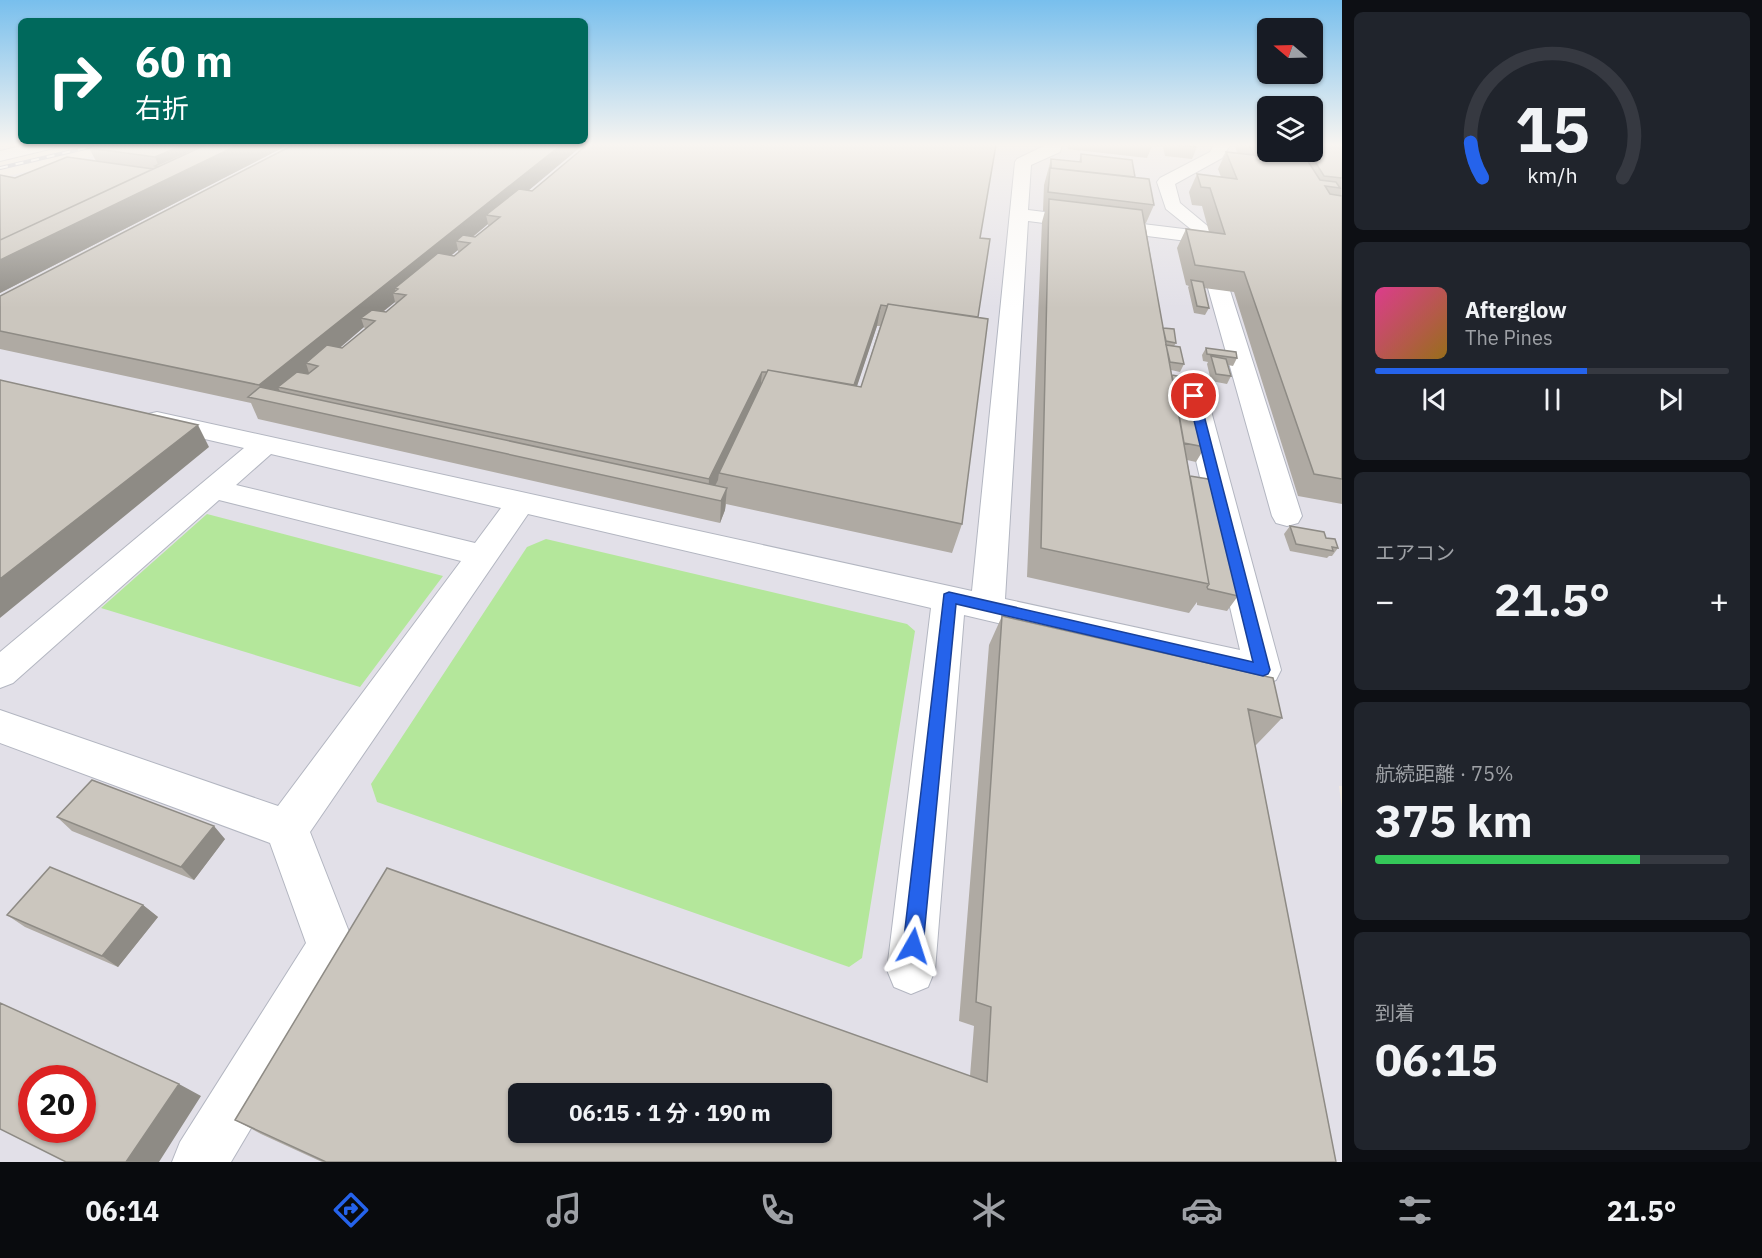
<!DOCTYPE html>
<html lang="ja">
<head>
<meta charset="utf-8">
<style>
	body { margin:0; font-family:"IBM Plex Sans","Noto Sans JP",sans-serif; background:#20242c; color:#f1f3f6; height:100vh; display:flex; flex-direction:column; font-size:22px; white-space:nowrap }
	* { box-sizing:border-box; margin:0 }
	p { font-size:20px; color:#9ea1a6 }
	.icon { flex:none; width:33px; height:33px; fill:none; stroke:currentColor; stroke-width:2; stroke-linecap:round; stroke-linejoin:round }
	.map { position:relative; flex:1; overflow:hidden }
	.sheet { display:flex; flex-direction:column; gap:12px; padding:12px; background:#0d0f14; width:420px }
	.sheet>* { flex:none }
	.guide { position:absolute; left:18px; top:18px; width:570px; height:126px; border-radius:9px; box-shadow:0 2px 4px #0004; background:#00695c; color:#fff; overflow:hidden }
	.needle { width:39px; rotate:289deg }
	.tools { position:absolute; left:1257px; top:18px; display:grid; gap:12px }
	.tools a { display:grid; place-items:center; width:66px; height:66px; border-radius:9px; background:#171b24; box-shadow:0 2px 4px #0004; font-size:30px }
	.speed { position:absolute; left:18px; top:1065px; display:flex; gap:12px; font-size:30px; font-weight:700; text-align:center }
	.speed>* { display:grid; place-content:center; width:78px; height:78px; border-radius:50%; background:#171b24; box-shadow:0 2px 4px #0004; line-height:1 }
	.speed .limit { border:9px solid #d22; background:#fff; color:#111 }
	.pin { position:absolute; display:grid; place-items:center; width:51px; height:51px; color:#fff; margin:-26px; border:3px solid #fff; border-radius:50%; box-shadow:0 2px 6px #0007 }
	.me { position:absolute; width:66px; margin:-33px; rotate:6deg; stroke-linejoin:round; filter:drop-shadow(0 0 4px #0008) }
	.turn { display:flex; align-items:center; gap:21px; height:126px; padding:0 18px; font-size:27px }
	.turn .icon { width:78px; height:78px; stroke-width:2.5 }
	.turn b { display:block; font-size:42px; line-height:51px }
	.big { font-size:45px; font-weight:700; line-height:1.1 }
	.sheet .card { flex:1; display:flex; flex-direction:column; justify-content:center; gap:9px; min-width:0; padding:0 21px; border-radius:9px; background:#20242c }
	.sheet .dial { align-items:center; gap:0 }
	.dial svg { height:156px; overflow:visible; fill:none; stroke:#363941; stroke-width:7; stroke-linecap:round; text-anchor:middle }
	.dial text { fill:#f1f3f6; stroke:none }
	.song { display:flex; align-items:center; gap:18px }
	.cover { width:72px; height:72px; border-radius:9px; background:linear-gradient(135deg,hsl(330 70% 55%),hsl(40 70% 35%)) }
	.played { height:6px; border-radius:3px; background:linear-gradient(90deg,#2563eb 60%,#363941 60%) }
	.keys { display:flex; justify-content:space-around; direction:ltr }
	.heat { display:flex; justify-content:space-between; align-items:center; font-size:33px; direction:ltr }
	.charge { height:9px; border-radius:4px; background:linear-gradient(90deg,#34c759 75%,#363941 0) }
	.trip { position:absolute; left:508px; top:1083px; width:324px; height:60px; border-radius:9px; background:#171b24; box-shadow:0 2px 4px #0004; font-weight:700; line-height:60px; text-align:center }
	.tabs { display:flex; height:96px; justify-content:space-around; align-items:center; background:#090b0e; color:#9ea1a6 }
	.tabs .icon { width:42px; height:42px }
	.tabs .current { color:#2563eb }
	.tabs b { font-size:27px; color:#f1f3f6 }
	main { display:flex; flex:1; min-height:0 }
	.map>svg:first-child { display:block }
</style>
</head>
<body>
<main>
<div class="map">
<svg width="1342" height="1162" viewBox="0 0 1342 1162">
	<rect width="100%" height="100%" fill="#efe8e0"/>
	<path fill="#e2e0e8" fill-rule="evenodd" d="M 140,145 L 1267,145 L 1268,152 L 1312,152 L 1342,145 L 1342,786 L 1339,786 L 1342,809 L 1342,1162 L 0,1162 L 0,178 ZM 32,1078 L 82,1078 L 82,1130 L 32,1130 ZM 519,1094 L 822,1094 L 822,1132 L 519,1132 Z"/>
	<path fill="#b4e79b" d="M 207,514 L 443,576 L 360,687 L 101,608 Z
		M 546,539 L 907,624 L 915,631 L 862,958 L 849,967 L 377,802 L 371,784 L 527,547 Z"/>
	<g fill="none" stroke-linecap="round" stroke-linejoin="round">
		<defs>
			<path id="minor" d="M 26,145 L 56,145 L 54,148 L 0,161 L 0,151 Z
				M 1046,145 L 1062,145 L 1060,152 L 1031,165 L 1028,210 L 1192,230 L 1166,209 L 1157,182 L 1160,178 L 1210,152 L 1214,145 L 1230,145 L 1222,158 L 1175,184 L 1180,203 L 1210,228 L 1302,516 L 1298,523 L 1287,526 L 1276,523 L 1272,516 L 1195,242 L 1028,221 L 1005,599 L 1240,650 L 1181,396 L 1185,391 L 1194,388 L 1203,391 L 1207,396 L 1281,670 L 1276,680 L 1263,685 L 964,615 L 935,970 L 928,987 L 911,994 L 894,987 L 887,970 L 931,608 L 528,514 L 310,832 L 355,947 L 348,964 L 231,1162 L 172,1162 L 180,1142 L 306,943 L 270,843 L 0,743 L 0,710 L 278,806 L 461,561 L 219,500 L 13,683 L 0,688 L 0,652 L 244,448 L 148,426 L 144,420 L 148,414 L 157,412 L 972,591 L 1015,162 L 1017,159 ZM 271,454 L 501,508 L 475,543 L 236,485 Z"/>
		</defs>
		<use href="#minor" stroke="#b3b6c1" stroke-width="2"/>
		<use href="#minor" fill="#fff" fill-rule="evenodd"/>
		<defs>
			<path id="rail" d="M 0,168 L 98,145"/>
		</defs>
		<use href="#rail" stroke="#a1a4b8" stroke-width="4"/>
		<use href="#rail" stroke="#fff" stroke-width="2" stroke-dasharray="8" stroke-linecap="butt"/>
	</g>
	<path fill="#afaaa3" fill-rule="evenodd" d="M 288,145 L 0,293 L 0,175 L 15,178 L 96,161 L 89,148 Z
		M 1068,145 L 1151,145 L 1152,146 L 1147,158 L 1068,149 Z
		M 1157,145 L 1196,145 L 1197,147 L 1192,159 L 1165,156 L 1163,147 L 1157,147 Z
		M 1237,145 L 1268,145 L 1268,152 L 1309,152 L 1342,145 L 1342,504 L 1298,496 L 1234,292 L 1204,288 L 1209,308 L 1205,315 L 1194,313 L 1188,287 L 1189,286 L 1186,285 L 1177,248 L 1186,229 L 1209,232 L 1202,206 L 1192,205 L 1189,192 L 1197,174 L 1221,177 L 1218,169 L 1226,152 L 1237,153 L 1236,149 Z
		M 1081,154 L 1135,177 L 1154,205 L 1146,223 L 1145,223 L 1163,328 L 1176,343 L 1174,346 L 1184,364 L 1180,372 L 1171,370 L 1172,375 L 1205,447 L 1196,462 L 1187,460 L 1190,476 L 1238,596 L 1227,611 L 1197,605 L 1197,602 L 1189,613 L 1027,577 L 1042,222 L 1045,211 L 1043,211 L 1044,185 L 1051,159 L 1079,162 Z
		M 529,190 L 980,238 L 978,317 L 962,524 L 952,553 L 726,504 L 725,510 L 720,523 L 258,419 L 251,403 L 0,349 L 0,296 ZM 488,224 L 488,226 L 475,237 L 473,237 ZM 458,250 L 458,253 L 454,256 L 451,255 ZM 395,302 L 396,304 L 386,312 L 383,312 ZM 877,326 L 880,326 L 861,387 L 857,386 ZM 364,327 L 365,329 L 342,348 L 340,348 Z
		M 1206,348 L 1237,358 L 1233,366 L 1228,365 L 1231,376 L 1227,384 L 1211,381 L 1207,364 L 1208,362 L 1203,361 L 1202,355 Z
		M 1290,526 L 1326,538 L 1338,548 L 1332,556 L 1329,556 L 1327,558 L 1290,551 L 1284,534 Z
		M 1002,616 L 1282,718 L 1256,745 L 1255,745 L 1336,1162 L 322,1162 L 261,1134 L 235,1120 L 970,1076 L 974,1026 L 959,1021 L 989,645 Z
		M 57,817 L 225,839 L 194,880 L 72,831 Z
		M 143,905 L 158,917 L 118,967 L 25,927 L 7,915 Z"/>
	<path fill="#8e8b85" d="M 183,145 L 221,145 L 159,167 L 155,157 Z
		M 238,145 L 288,145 L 0,293 L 0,242 Z
		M 561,145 L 583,145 L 497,217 L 486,215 L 488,224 L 466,242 L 456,241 L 458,250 L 403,295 L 398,289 L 395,288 L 396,294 L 393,293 L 395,302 L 372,320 L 361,318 L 364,327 L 318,366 L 306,363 L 309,373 L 289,389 L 278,387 L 282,396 L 266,401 L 259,385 Z
		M 881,305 L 877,326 L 849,410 L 853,388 Z
		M 762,372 L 760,393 L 719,473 L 718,480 L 709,498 L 708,498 L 709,479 Z
		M 198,425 L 209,447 L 0,618 L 0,579 Z
		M 727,488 L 725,510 L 720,523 L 721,501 Z
		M 214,826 L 225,839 L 194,880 L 181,867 Z
		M 143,905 L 158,917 L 118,967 L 102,956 Z
		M 179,1084 L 201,1096 L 159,1162 L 126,1162 Z"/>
	<path fill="#cbc6be" stroke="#8e8b85" stroke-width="1.5" fill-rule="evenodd" d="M 96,145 L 183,145 L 155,157 L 89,148 Z
		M 205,145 L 238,145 L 0,260 L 0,240 Z
		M 293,145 L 561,145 L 259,385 L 0,331 L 0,296 Z
		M 587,145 L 996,145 L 980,238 L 990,239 L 978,317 L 888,304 L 887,306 L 881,305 L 854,385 L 768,370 L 767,372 L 762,372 L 709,479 L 278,387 L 297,372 L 308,374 L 318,366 L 306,363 L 327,345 L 342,348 L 375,321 L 361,318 L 372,310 L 386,312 L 406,295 L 393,293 L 398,289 L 395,288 L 438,253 L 454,256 L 470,243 L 456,241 L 463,235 L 475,237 L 500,217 L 486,215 L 519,189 L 532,191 Z
		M 1175,145 L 1196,145 L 1197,147 Z
		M 1249,145 L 1268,145 L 1268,152 L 1302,152 L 1320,180 L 1336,182 L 1340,188 L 1325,186 L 1330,194 L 1342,196 L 1342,479 L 1314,474 L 1244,272 L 1195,265 L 1186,229 L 1225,234 L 1210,188 L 1201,187 L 1197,174 L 1237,179 L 1226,152 L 1254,155 Z
		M 1312,145 L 1342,145 L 1342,178 L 1324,176 L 1309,152 L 1312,152 Z
		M 197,147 L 201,147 L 158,167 L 155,166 Z
		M 1081,154 L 1132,160 L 1135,177 L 1051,168 L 1051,159 L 1081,162 Z
		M 67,157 L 153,169 L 0,240 L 0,175 L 15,178 Z
		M 1050,168 L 1149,179 L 1154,205 L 1048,192 Z
		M 1049,199 L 1142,210 L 1209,584 L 1041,548 Z
		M 1191,280 L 1203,282 L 1209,308 L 1197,306 Z
		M 888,304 L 988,319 L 962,524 L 719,473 L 768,370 L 861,387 Z
		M 1163,328 L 1174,329 L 1176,343 L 1166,341 Z
		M 1166,345 L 1180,347 L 1184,364 L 1170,362 Z
		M 1206,348 L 1236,352 L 1237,358 L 1207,354 Z
		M 1211,356 L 1226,359 L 1231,376 L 1216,374 Z
		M 1172,375 L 1192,379 L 1205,447 L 1184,443 Z
		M 0,380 L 198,425 L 0,579 Z
		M 260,387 L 727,488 L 721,501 L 248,397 Z
		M 1190,476 L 1214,480 L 1238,596 L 1208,589 L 1207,587 L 1209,584 Z
		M 1290,526 L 1324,532 L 1326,538 L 1335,539 L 1338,548 L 1332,547 L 1333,551 L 1296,544 Z
		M 1002,616 L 1273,678 L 1282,718 L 1248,709 L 1336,1162 L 326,1162 L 235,1120 L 387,868 L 987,1082 L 991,1007 L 976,1002 ZM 519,1094 L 822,1094 L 822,1132 L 519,1132 Z
		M 92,780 L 214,826 L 181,867 L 57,817 Z
		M 50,867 L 143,905 L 102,956 L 7,915 Z
		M 0,1003 L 179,1084 L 126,1162 L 66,1162 L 0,1129 ZM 32,1078 L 82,1078 L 82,1130 L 32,1130 Z"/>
	<linearGradient id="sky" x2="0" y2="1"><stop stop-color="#78bfed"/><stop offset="0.47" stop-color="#f8f5f1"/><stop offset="1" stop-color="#f8f5f1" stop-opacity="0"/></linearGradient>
	<rect width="1342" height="308" fill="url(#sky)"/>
	<path fill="#2563eb" stroke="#184099" stroke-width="1.5" d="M 1194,393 L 1199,396 L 1270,670 L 1268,674 L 1263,676 L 956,604 L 923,946 L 920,953 L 913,956 L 906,953 L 903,946 L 944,594 L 949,592 L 1253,662 L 1188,396 Z"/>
</svg>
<div class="tools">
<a><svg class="needle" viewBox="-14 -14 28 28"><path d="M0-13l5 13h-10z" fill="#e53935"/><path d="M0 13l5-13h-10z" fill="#9ea1a6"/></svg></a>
<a><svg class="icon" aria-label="layers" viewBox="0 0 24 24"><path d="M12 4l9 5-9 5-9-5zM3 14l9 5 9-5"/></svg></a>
</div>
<div class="speed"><div class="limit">20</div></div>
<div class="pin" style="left:1194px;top:396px;background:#d93025"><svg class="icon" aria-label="arrive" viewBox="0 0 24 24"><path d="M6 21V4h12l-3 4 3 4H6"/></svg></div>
<svg class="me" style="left:913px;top:946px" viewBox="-20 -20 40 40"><path d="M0-17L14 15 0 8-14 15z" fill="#2563eb" stroke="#fff" stroke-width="4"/></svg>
<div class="trip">06:15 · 1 分 · 190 m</div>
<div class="guide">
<div class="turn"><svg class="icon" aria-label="right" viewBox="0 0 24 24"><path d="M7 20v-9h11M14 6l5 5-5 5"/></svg><div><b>60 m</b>右折</div></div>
</div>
</div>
<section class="sheet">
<div class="card dial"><svg viewBox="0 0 100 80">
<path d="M14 69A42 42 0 1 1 86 69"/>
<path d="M14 69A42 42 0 0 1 8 51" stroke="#2563eb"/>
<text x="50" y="56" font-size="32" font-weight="700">15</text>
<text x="50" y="72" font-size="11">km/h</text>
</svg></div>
<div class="card">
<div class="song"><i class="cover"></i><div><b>Afterglow</b><p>The Pines</p></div></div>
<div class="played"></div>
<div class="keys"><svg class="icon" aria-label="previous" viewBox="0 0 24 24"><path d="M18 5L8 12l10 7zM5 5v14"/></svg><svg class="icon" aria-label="pause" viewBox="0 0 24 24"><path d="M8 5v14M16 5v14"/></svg><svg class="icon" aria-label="next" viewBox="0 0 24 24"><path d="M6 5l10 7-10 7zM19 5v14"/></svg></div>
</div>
<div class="card"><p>エアコン</p>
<div class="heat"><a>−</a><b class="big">21.5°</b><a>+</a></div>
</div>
<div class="card"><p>航続距離 · 75%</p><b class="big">375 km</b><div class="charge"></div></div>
<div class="card"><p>到着</p><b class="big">06:15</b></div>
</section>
</main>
<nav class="tabs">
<b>06:14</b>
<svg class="icon current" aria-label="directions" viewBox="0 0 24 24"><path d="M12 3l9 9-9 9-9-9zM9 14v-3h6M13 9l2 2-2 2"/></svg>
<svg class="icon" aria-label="music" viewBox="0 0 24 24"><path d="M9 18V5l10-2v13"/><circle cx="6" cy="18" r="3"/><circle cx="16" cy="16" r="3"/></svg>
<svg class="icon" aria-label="phone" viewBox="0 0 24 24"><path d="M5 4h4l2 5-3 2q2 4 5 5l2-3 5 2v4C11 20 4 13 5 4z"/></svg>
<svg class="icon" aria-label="climate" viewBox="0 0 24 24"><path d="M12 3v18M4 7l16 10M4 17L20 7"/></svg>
<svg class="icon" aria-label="car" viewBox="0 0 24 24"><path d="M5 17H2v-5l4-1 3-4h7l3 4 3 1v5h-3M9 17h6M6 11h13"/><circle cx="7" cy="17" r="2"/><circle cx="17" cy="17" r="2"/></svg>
<svg class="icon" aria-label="filters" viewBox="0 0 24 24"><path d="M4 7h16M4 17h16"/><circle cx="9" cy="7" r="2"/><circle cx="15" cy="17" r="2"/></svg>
<b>21.5°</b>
</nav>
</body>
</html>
